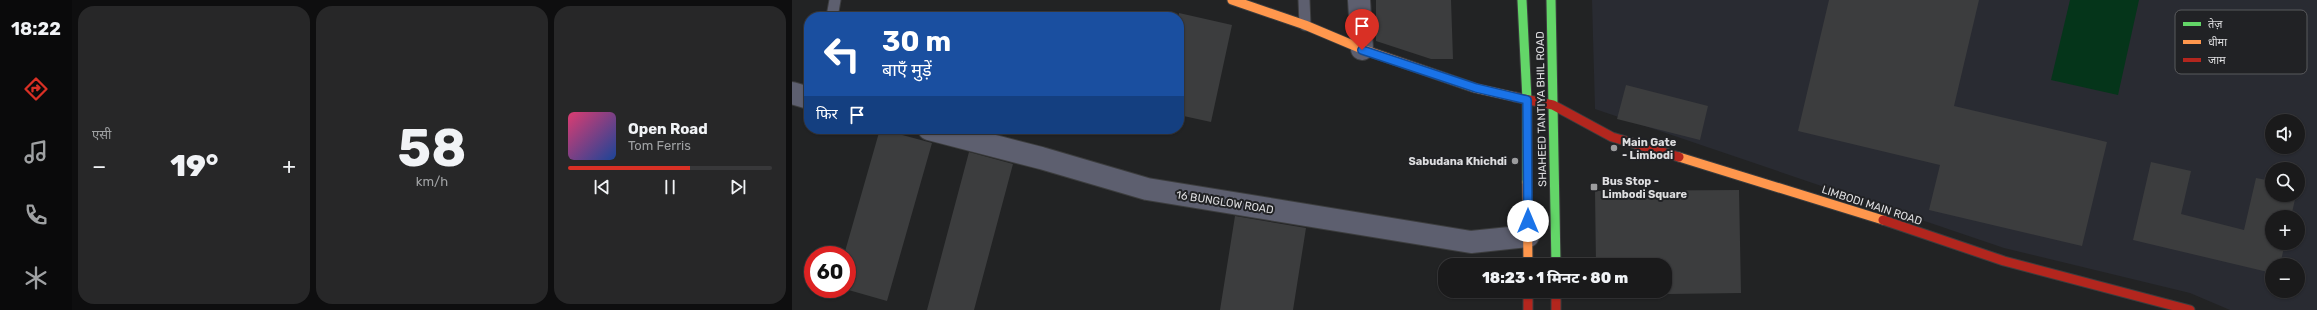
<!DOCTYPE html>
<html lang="hi">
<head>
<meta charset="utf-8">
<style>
	body { margin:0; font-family:Rubik,"Noto Sans Devanagari",sans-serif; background:#272728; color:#f1f3f6; height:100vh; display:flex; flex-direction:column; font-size:15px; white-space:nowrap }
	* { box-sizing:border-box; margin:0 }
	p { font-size:13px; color:#9fa1a3 }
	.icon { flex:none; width:22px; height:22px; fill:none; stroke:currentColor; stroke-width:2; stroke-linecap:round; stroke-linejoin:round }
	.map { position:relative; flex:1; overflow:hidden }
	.drawer { display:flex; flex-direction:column; gap:6px; padding:6px; background:#0e0e0f; width:720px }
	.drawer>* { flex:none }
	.guide { position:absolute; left:12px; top:12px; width:380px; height:122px; border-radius:16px; box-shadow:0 1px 3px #0004,0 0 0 1px #38383a; background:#1a4fa0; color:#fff; overflow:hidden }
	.buttons { position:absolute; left:1473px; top:114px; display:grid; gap:8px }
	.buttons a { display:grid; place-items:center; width:40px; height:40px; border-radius:50%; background:#1a1a1b; box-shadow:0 1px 3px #0004,0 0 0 1px #38383a; font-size:20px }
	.speed { position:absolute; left:12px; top:246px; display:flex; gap:8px; font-size:20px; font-weight:700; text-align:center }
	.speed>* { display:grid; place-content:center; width:52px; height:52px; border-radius:50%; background:#1a1a1b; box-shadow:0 1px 3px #0004,0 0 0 1px #38383a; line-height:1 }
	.speed .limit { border:6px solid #d22; background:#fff; color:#111 }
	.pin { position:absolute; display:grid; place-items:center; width:34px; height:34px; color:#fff; margin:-41px -17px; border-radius:50% 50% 50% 0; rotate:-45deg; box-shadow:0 0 4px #0007 }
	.pin .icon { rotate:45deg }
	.me { position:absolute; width:44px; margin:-22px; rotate:0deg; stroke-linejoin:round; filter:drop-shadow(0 0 3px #0008) }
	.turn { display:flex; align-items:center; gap:14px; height:84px; padding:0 12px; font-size:18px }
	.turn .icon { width:52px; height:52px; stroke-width:2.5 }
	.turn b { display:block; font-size:28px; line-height:34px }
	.then { display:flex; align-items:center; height:38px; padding:0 12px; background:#0003; gap:8px; font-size:15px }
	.big { font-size:30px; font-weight:800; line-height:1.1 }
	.drawer .card { flex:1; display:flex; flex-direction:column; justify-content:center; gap:6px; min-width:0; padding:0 14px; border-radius:16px; background:#272728 }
	.drawer .dial { align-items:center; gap:0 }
	.dial b { font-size:52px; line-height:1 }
	.song { display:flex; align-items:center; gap:12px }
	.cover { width:48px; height:48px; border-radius:6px; background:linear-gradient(135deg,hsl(340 70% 55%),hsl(220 70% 35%)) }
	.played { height:4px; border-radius:2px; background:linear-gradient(90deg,#d93025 60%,#38383a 60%) }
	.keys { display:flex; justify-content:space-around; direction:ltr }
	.heat { display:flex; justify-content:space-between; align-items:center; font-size:22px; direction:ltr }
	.drawer .tiles { flex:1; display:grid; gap:6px; grid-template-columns:repeat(3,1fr) }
	.trip { position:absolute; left:646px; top:258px; width:234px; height:40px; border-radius:16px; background:#1a1a1b; box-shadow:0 1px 3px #0004,0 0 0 1px #38383a; font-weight:800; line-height:40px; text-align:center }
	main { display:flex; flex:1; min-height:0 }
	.tabs { display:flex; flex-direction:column; width:72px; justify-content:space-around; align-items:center; background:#0a0a0b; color:#9fa1a3 }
	.tabs .icon { width:28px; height:28px }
	.tabs .active { color:#d93025 }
	.tabs b { font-size:18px; color:#f1f3f6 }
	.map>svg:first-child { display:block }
</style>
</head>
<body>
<main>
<nav class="tabs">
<b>18:22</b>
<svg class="icon active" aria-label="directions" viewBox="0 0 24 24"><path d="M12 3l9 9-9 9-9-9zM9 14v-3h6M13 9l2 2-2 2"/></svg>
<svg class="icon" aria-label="music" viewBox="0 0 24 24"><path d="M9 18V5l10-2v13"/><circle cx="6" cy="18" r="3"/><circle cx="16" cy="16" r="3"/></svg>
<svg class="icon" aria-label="phone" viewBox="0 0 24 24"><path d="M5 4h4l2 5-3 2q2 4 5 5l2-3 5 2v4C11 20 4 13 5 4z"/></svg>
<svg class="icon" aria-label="climate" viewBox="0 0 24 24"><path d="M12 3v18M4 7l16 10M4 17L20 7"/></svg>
</nav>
<section class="drawer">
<div class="tiles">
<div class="card"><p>एसी</p>
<div class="heat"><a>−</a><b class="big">19°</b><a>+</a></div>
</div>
<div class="card dial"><b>58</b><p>km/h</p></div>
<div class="card">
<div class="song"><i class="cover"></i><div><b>Open Road</b><p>Tom Ferris</p></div></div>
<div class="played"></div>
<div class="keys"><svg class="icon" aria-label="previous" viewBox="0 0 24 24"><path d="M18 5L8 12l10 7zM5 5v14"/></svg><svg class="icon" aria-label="pause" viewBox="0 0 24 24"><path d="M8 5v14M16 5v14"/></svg><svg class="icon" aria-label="next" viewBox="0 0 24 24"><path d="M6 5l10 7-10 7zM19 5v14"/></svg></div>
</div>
</div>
</section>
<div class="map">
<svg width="1525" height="310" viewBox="0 0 1525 310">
	<rect width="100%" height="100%" fill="#222324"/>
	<path fill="#292b32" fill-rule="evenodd" d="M 800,0 L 1525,0 L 1525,310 L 1438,310 L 1398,293 L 1212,248 L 803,109 ZM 1480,121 L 1506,121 L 1506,147 L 1480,147 ZM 1480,169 L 1506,169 L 1506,195 L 1480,195 ZM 1480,217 L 1506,217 L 1506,243 L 1480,243 ZM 1480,265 L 1506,265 L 1506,291 L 1480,291 Z"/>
	<path fill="#05351a" d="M 1278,0 L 1347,0 L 1326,95 L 1259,80 Z"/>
	<path fill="#3c3d3e" d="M 584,0 L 659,0 L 661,59 L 639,59 L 584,41 Z
		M 1037,0 L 1187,0 L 1162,106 L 1315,142 L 1290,246 L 1137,210 L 1148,165 L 1006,131 Z
		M 387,13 L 440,25 L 419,122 L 387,115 Z
		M 834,85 L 916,106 L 908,140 L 825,119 Z
		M 88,129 L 140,143 L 95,301 L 53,289 L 55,255 L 52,255 Z
		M 177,152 L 221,164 L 182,310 L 135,310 Z
		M 1359,162 L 1399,171 L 1389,214 L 1452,230 L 1464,178 L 1480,181 L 1480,195 L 1504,195 L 1499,217 L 1480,217 L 1480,243 L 1493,243 L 1488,265 L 1480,265 L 1480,273 L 1341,240 Z
		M 947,190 L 949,293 L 804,295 L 804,291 L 873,291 L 873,265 L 804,265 L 803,191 Z
		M 443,216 L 514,228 L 501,310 L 428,310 Z"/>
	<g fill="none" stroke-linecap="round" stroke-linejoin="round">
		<defs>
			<path id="lane" d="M 512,0 L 513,25
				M 40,17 L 43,0"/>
			<path id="street" d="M 567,0 L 570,49
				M 0,93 L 17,98
				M 137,129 L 249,158 L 355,189 L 679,242 L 736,236"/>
			<path id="fast" d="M 730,0 L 735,100 L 735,182
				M 759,0 L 764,265"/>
			<path id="slow" d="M 440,0 L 513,25 L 570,49 L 683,88 L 723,97
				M 887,157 L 1091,220
				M 735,182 L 736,265"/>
			<path id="jam" d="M 723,97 L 761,105 L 820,137 L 887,157
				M 1091,220 L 1212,261 L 1398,310
				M 736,291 L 736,310
				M 764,291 L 764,310"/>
		</defs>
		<use href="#lane" stroke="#3c3d3e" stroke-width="13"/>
		<use href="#street" stroke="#3c3d3e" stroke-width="24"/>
		<use href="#fast" stroke="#3c3d3e" stroke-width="11"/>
		<use href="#slow" stroke="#3c3d3e" stroke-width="11"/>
		<use href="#jam" stroke="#3c3d3e" stroke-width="11"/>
		<use href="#lane" stroke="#5d5f6f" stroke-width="11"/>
		<use href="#street" stroke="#5d5f6f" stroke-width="22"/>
		<use href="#fast" stroke="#63d668" stroke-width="9"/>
		<use href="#slow" stroke="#ff974d" stroke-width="9"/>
		<use href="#jam" stroke="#b3261e" stroke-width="9"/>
	</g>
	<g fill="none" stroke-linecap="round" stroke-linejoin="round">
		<defs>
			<path id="route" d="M 570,50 L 684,88 L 735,100 L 736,221"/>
		</defs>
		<use href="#route" stroke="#114b97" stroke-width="10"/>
		<use href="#route" stroke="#1a73e8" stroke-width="7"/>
	</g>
	<g fill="#9c9c9e" stroke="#212225" stroke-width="1.5">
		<circle cx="822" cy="148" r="4"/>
		<circle cx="723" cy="161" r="4"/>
		<rect x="798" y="183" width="8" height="8" rx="2"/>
	</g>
	<g text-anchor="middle" stroke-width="4" stroke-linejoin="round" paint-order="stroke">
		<g font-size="11" fill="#dddddf" stroke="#212225">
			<text transform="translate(749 109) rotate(-91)" y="4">SHAHEED TANTIYA BHIL ROAD</text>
			<text transform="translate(433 202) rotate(9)" y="4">16 BUNGLOW ROAD</text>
			<text transform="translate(1080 205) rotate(18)" y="4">LIMBODI MAIN ROAD</text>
		</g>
		<g font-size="11" font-weight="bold" fill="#dddddf" stroke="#212225" text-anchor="start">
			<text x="830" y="146">Main Gate<tspan x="830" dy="13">- Limbodi</tspan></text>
			<text x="715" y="165" text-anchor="end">Sabudana Khichdi</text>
			<text x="810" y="185">Bus Stop -<tspan x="810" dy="13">Limbodi Square</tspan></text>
		</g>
	</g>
	<rect x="1383" y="10" width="132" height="64" rx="6" fill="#212225" stroke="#595a5d" stroke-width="1"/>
	<rect x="1391" y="22" width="18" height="4" fill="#63d668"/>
	<rect x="1391" y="40" width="18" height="4" fill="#ff974d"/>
	<rect x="1391" y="58" width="18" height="4" fill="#b3261e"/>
	<g font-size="11" fill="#dddddf">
		<text x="1416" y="28">तेज़</text>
		<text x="1416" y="46">धीमा</text>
		<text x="1416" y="64">जाम</text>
	</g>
</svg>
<div class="buttons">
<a><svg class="icon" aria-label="sound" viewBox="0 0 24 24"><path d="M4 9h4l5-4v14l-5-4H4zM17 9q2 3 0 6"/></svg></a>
<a><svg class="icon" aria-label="search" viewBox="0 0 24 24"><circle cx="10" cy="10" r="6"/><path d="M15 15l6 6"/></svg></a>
<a>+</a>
<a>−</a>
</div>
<div class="speed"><div class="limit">60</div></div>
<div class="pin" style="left:570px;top:50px;background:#d93025"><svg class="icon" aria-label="arrive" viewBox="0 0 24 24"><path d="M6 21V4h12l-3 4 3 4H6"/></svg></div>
<svg class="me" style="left:736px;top:221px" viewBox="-20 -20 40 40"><circle r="19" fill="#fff"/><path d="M0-13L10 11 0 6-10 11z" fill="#1a73e8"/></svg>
<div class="trip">18:23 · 1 मिनट · 80 m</div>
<div class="guide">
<div class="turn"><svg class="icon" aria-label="left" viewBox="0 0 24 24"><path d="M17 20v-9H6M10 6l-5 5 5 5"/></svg><div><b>30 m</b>बाएँ मुड़ें</div></div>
<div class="then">फिर<svg class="icon" aria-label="arrive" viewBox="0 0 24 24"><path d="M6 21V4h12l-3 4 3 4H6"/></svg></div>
</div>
</div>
</main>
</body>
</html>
